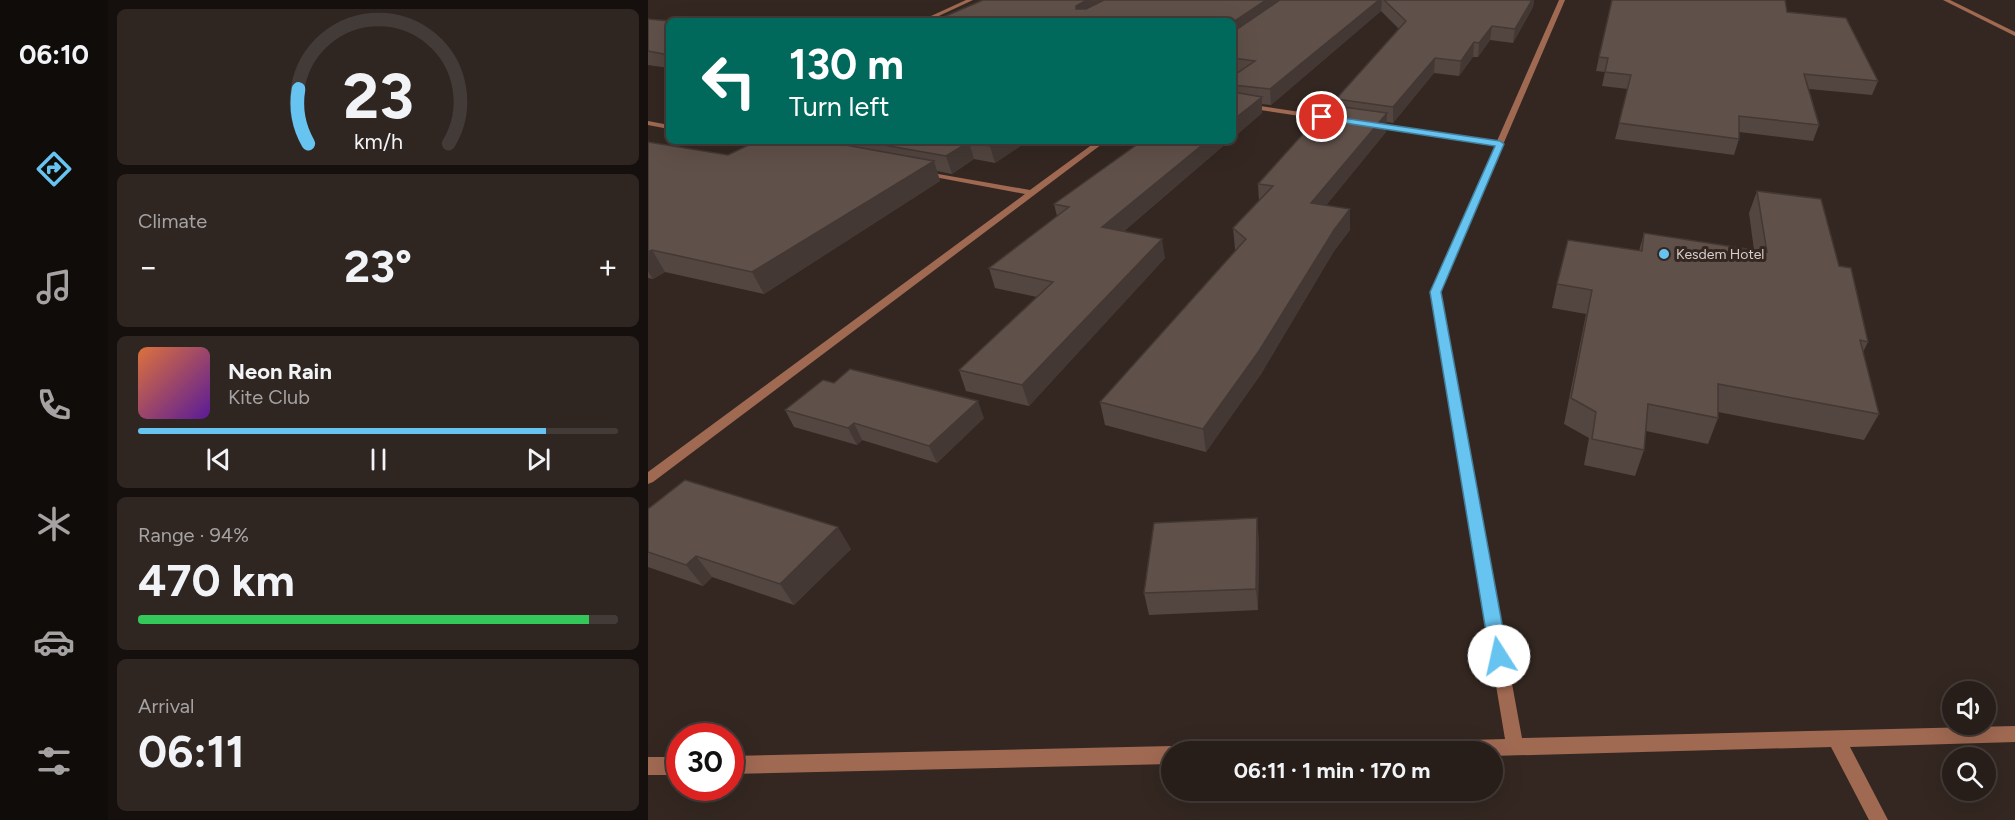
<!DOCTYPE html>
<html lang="en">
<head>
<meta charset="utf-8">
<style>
	body { margin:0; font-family:Figtree,sans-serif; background:#2f2622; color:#f1f3f6; height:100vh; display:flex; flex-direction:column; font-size:22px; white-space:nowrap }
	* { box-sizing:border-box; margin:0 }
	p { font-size:20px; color:#a4a2a2 }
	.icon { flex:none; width:33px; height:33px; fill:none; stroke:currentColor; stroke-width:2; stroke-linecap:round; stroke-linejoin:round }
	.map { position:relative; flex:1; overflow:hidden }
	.details { display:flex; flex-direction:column; gap:9px; padding:9px; background:#15100e; width:540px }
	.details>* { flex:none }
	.banner { position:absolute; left:18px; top:18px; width:570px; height:126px; border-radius:9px; box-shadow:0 6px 24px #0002,0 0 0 2px #433b38; background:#00695c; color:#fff; overflow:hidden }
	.fabs { position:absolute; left:1294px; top:681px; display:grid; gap:12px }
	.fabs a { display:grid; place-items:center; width:54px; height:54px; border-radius:50%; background:#271d19; box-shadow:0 6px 24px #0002,0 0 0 2px #433b38; font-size:30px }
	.speed { position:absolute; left:18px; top:723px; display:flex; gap:12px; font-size:30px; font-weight:700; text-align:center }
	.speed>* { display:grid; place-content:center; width:78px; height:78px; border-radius:50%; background:#271d19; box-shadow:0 6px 24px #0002,0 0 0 2px #433b38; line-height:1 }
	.speed .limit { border:9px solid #d22; background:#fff; color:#111 }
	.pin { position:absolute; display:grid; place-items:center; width:51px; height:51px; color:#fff; margin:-26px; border:3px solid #fff; border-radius:50%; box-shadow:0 2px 6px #0007 }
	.me { position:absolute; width:66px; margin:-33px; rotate:350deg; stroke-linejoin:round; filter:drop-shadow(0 0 4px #0008) }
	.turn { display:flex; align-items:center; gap:21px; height:126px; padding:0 24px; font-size:27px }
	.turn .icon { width:78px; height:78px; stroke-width:2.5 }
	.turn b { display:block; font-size:42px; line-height:51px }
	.big { font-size:45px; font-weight:700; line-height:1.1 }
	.details .tile { flex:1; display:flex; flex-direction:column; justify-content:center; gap:9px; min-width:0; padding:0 21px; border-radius:9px; background:#2f2622 }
	.details .dial { align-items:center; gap:0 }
	.dial svg { height:156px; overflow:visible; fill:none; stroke:#433b38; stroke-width:7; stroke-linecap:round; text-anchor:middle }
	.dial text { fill:#f1f3f6; stroke:none }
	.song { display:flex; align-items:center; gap:18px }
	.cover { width:72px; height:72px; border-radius:9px; background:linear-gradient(135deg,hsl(20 70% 55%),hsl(270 70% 35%)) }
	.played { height:6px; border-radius:3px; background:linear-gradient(90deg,#67c4f0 85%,#433b38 85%) }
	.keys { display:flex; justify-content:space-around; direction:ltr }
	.heat { display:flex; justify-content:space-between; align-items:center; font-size:33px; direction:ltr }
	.charge { height:9px; border-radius:4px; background:linear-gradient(90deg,#34c759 94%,#433b38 0) }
	.trip { position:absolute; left:513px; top:741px; width:342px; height:60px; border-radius:30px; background:#271d19; box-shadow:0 6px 24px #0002,0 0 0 2px #433b38; font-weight:700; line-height:60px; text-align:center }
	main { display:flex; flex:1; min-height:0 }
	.tab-bar { display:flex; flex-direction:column; width:108px; justify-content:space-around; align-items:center; background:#100c0a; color:#a4a2a2 }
	.tab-bar .icon { width:42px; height:42px }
	.tab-bar .selected { color:#67c4f0 }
	.tab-bar b { font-size:27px; color:#f1f3f6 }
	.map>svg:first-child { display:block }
</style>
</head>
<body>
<main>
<nav class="tab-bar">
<b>06:10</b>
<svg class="icon selected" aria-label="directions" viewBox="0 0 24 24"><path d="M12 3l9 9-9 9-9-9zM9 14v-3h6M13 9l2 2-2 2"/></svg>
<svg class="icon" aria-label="music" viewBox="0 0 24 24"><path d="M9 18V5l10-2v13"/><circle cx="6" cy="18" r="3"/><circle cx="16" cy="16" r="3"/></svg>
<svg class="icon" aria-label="phone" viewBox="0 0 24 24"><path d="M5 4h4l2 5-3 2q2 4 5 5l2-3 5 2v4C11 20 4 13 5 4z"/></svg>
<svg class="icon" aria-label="climate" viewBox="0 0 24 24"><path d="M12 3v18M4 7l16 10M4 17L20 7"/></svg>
<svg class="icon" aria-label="car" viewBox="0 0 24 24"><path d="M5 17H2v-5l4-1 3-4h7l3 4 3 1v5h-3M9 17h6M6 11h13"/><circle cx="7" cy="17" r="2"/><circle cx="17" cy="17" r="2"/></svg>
<svg class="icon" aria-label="filters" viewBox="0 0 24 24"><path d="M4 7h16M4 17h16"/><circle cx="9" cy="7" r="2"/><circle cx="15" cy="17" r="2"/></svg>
</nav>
<section class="details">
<div class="tile dial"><svg viewBox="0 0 100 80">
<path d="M14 69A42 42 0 1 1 86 69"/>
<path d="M14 69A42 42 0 0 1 9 41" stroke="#67c4f0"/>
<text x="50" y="56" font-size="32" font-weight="700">23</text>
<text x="50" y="72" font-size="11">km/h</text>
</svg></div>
<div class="tile"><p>Climate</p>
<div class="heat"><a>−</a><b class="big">23°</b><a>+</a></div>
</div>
<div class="tile">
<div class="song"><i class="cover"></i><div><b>Neon Rain</b><p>Kite Club</p></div></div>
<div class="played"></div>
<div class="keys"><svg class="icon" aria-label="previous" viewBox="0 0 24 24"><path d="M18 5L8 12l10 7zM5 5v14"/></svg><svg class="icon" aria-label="pause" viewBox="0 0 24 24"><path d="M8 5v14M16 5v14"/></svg><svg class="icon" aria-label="next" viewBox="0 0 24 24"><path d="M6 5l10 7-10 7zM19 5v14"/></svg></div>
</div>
<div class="tile"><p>Range · 94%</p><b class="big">470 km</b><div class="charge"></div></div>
<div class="tile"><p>Arrival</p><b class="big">06:11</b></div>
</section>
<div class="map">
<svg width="1367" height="820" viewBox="0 0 1367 820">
	<rect width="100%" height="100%" fill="#342721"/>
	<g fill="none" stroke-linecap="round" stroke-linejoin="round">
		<path fill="#a06952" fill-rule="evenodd" d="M 318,0 L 325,0 L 280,21 L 272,21 Z
			M 911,0 L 917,0 L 792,292 L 874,738 L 1367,726 L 1367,742 L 1202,747 L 1240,820 L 1221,820 L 1183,747 L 844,756 L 844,752 L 668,752 L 671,746 L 677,744 L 857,739 L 782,292 L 847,146 L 723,127 L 719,125 L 723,123 L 849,141 Z
			M 585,102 L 685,117 L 689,119 L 685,121 L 585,106 Z
			M 0,121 L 21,125 L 21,129 L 0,125 Z
			M 96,141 L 111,141 L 124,145 L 120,147 Z
			M 449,141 L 458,141 L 5,482 L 0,484 L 0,472 L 377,194 L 276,175 L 272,173 L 273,171 L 382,190 Z
			M 524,746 L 531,752 L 524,752 L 524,764 L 82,774 L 82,756 Z
			M 0,757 L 32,757 L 32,775 L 0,775 Z"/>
		<path fill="#a06952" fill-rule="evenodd" d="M 1295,0 L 1302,0 L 1367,32 L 1367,36 Z"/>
	</g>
	<path fill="#534540" d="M 335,0 L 886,0 L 885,7 L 865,43 L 842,40 L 830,57 L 825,57 L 811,76 L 786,73 L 745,123 L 738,122 L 738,132 L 678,205 L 702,230 L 686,251 L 613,374 L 558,452 L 457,425 L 452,402 L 588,250 L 587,249 L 585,228 L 611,201 L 610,184 L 688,106 L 688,99 L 751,29 L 733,11 L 623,105 L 614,104 L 614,113 L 585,138 L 585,76 L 589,74 L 585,73 L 585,21 Z
		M 1139,12 L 1230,81 L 1224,95 L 1161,89 L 1171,125 L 1165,141 L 1091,132 L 1091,139 L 1086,155 L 967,139 L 980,89 L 954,86 L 957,72 L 948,71 L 951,57 Z
		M 0,19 L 21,21 L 21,68 L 0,65 Z
		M 109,141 L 380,141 L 347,163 L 326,159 L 304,174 L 289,171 L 292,181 L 116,294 L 17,272 L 5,279 L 0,278 L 0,142 L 80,155 Z
		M 581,141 L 475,232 L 517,258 L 381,406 L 318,391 L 311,370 L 389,297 L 347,288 L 341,268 L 409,216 L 406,204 Z
		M 1109,191 L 1191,266 L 1220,342 L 1215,352 L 1231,414 L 1216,440 L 1070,412 L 1070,418 L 1060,444 L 998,431 L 996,450 L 987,476 L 936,465 L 941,438 L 916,424 L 938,314 L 904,308 L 909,284 L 991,251 L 996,233 L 1106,250 L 1101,213 Z
		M 137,410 L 336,418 L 289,463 L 214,440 L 209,445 L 146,427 Z
		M 0,509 L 203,549 L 146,605 L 64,577 L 55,586 L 0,567 Z
		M 611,540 L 610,610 L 501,615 L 496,593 Z"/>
	<path fill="#433834" d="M 439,0 L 466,0 L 431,19 L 428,9 L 428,6 Z
		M 618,0 L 637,0 L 585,37 L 585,22 Z
		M 731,0 L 734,0 L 733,11 L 623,105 L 622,89 Z
		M 884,0 L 886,0 L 885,7 L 865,43 L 867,29 Z
		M 844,26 L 842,40 L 830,57 L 831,43 Z
		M 826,42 L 825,57 L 811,76 L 813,61 Z
		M 787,58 L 786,73 L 745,123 L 745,107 Z
		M 614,97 L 614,113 L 585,138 L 585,120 Z
		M 739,113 L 738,132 L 664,223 L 663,203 Z
		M 350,141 L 380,141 L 347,163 L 342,146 Z
		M 559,141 L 581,141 L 458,246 L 454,227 Z
		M 321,142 L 326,159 L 304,174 L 298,156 Z
		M 286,161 L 292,181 L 116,294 L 104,272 Z
		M 702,209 L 702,230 L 686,251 L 613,374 L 558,452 L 555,429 L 686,230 Z
		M 514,239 L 517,258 L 381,406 L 374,385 Z
		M 4,250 L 17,272 L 5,279 L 0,271 L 0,252 Z
		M 330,401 L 336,418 L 289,463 L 281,446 Z
		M 206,423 L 214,440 L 209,445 L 200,428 Z
		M 609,518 L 611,540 L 610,610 L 608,589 Z
		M 190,527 L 203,549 L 146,605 L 132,584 Z
		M 48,556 L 64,577 L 55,586 L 38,565 Z"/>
	<path fill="#60504a" stroke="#433834" stroke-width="1.5" d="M 335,0 L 439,0 L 428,6 L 428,9 L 438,9 L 456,0 L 618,0 L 585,22 L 585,21 L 286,21 Z
		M 632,0 L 731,0 L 622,89 L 585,85 L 585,76 L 607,61 L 585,58 L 585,32 Z
		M 736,0 L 884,0 L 867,29 L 844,26 L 831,43 L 826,42 L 813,61 L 787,58 L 745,107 L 688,99 L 758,21 Z
		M 964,0 L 1137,0 L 1139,12 L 1198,18 L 1230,81 L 1156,74 L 1171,125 L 1091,116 L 1091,139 L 971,123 L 983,75 L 957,72 L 960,58 L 951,57 Z
		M 0,19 L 21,21 L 21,55 L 0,51 Z
		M 585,92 L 614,97 L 585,120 Z
		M 681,105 L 739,113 L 663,203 L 702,209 L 686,230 L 611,351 L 555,429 L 452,402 L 598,239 L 585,228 L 625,186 L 610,184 Z
		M 109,141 L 175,141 L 286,161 L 104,272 L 4,250 L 0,252 L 0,142 L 80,155 Z
		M 213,141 L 350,141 L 342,146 L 321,142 L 298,156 Z
		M 494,141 L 559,141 L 454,227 L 514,239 L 374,385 L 311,370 L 405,282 L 341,268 L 421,207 L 406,204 Z
		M 1109,191 L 1173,199 L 1191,266 L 1203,268 L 1220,342 L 1212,340 L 1231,414 L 1070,384 L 1070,418 L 1000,404 L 996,450 L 944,439 L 948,412 L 923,398 L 944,290 L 909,284 L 920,240 L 994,251 L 996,233 L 1119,252 Z
		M 202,369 L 330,401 L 281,446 L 206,423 L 200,428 L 137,410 L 175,380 L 186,383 Z
		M 37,480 L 190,527 L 132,584 L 48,556 L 38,565 L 0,552 L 0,509 Z
		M 609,518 L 608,589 L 496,593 L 506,523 Z"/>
	<path fill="#67c4f0" stroke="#437f9c" stroke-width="1.5" d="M 674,115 L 852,141 L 856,144 L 793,292 L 860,656 L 857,662 L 851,664 L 844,662 L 842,656 L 782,292 L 847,146 L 671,119 L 671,116 Z"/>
	<circle fill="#67c4f0" stroke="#342721" stroke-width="2" cx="1016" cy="254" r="6"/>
	<g text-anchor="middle" stroke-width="6" stroke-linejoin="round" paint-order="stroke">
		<g font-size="14" fill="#d9cfcc" stroke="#342721" text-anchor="start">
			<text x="1028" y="259">Kesdem Hotel</text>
		</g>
	</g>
</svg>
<div class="fabs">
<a><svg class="icon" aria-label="sound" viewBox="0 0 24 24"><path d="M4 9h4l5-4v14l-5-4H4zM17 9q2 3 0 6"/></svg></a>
<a><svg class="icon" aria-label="search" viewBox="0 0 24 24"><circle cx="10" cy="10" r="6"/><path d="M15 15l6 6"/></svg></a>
</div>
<div class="speed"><div class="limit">30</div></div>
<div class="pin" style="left:674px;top:117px;background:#d93025"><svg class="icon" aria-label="arrive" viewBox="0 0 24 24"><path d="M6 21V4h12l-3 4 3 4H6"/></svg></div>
<svg class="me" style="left:851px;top:656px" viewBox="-20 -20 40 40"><circle r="19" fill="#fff"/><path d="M0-13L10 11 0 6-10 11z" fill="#67c4f0"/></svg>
<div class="trip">06:11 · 1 min · 170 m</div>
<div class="banner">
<div class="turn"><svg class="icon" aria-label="left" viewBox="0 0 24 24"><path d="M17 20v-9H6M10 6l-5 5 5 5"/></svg><div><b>130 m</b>Turn left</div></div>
</div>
</div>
</main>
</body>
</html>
